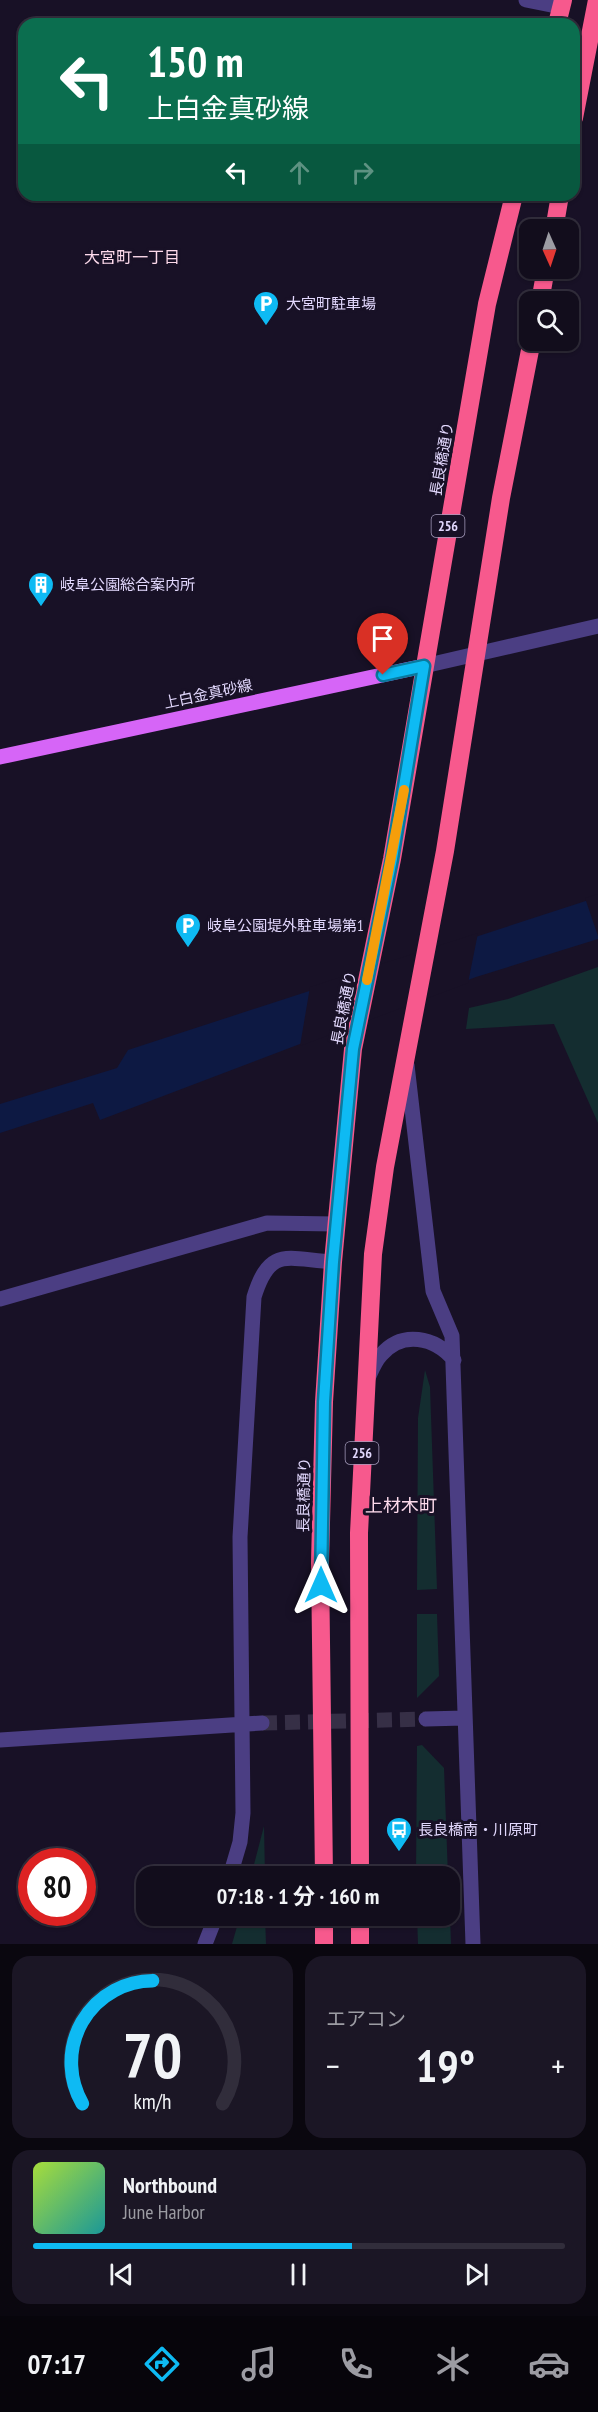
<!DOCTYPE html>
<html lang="ja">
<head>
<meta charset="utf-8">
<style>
	body { margin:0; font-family:"PT Sans Narrow","Noto Sans JP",sans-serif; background:#1b1625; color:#f1f3f6; height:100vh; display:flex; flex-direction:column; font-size:22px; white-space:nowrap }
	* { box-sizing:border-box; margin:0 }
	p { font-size:20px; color:#9c9ca3 }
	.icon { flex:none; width:33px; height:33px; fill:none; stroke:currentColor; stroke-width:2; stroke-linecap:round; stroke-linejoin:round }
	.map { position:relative; height:1944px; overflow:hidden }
	.details { display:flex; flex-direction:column; gap:12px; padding:12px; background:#0a070f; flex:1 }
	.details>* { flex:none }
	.guide { position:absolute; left:18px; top:18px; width:562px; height:183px; border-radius:18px; box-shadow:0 2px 4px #0004,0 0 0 2px #312d3b; background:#0b6e4f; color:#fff; overflow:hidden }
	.needle { width:39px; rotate:177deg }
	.tools { position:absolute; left:519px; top:219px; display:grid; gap:12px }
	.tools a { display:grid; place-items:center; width:60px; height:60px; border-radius:12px; background:#120d1c; box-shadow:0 2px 4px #0004,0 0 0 2px #312d3b; font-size:30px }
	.speed { position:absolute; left:18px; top:1848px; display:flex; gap:12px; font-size:30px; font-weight:700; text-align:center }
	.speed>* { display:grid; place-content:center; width:78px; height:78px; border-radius:50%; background:#120d1c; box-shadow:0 2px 4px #0004,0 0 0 2px #312d3b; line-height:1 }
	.speed .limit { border:9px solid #d22; background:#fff; color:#111 }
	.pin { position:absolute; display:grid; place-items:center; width:51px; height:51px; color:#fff; margin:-62px -26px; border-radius:50% 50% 50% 0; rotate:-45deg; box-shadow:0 0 6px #0007 }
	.pin .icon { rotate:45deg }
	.me { position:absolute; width:66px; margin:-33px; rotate:0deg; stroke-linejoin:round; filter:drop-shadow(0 0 4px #0008) }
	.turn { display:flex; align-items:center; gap:21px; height:126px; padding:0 30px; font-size:27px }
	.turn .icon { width:78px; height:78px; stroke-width:2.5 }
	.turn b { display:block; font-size:42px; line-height:51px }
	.lanes { display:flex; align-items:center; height:57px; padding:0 30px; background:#0003; justify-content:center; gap:30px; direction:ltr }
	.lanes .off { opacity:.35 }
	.big { font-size:45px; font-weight:700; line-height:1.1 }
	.details .tile { flex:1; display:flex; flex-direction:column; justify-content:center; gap:9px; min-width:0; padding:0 21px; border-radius:18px; background:#1b1625 }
	.details .dial { align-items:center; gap:0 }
	.dial svg { height:156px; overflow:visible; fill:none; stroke:#312d3b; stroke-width:7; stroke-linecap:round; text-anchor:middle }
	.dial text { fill:#f1f3f6; stroke:none }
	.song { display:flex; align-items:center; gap:18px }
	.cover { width:72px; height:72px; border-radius:9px; background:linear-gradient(135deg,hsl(80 70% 55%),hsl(180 70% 35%)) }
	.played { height:6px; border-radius:3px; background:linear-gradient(90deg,#0ebaf3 60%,#312d3b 60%) }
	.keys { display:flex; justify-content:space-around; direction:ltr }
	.heat { display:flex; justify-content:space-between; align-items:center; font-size:33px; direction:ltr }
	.details .tiles { flex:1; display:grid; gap:12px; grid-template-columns:1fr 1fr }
	.tile:last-child { grid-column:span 2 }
	.trip { position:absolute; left:136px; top:1866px; width:324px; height:60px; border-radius:18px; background:#120d1c; box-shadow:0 2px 4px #0004,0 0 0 2px #312d3b; font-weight:700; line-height:60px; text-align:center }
	.menu { display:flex; height:96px; justify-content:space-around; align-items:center; background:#07050b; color:#9c9ca3 }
	.menu .icon { width:42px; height:42px }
	.menu .active { color:#0ebaf3 }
	.menu b { font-size:27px; color:#f1f3f6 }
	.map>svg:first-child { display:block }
</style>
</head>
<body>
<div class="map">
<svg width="598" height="1944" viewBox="0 0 598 1944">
	<rect width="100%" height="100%" fill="#181126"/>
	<path fill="#142d30" d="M 598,967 L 598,1123 L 554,1024 L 466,1029 L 469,1008 L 508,999 Z
		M 425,1370 L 430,1387 L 437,1589 L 417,1590 L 418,1418 Z
		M 417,1614 L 437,1614 L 439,1676 L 417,1698 Z
		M 422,1745 L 444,1768 L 448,1876 L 416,1876 L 417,1746 Z
		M 264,1826 L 265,1876 L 251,1876 Z
		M 240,1916 L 265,1916 L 266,1944 L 232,1944 Z
		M 417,1916 L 450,1916 L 451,1944 L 418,1944 Z"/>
	<path fill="#0d1943" d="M 598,897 L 598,939 L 476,977 L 100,1120 L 93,1103 L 0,1133 L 0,1104 L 117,1068 L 128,1050 Z"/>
	<path fill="#181126" d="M 598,894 L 598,936 L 585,898 Z
		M 478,933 L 468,983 L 300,1046 L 310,987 Z"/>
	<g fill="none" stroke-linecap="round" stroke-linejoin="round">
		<path stroke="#362f46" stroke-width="15" stroke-dasharray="15 8" stroke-linecap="butt" d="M 262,1723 L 426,1719"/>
		<path stroke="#4b3e83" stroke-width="15" d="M 526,0 L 561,7
			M 424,666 L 598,626
			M 407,1065 L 433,1291 L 452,1336 L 473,1944
			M 0,1299 L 267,1223 L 336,1224
			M 367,1380 C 371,1372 375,1361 381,1355 C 402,1330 435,1337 454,1360
			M 426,1719 L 464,1718
			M 0,1740 L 262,1723
			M 230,1876 L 240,1842 L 243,1813 L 240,1537 L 254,1297 C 270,1246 286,1259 333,1262
			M 205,1944 L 216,1916"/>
		<path stroke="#d665f7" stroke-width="15" d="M 0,757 L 424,666"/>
		<path stroke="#f7598d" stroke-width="18" d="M 557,24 L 563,0
			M 574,118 L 597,0
			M 554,230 L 560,195
			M 540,302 L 546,268
			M 324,1876 L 320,1563 L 324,1402 L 333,1262 L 353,1049 L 392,859 L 487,304 L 514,195
			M 360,1876 L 359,1533 L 373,1254 L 385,1167 L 445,851 L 501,498 L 532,340
			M 324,1916 L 324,1944
			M 360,1916 L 360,1944"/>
	</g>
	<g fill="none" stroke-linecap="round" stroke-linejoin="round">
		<defs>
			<path id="route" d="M 321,1585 L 324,1402 L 333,1262 L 353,1049 L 392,859 L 424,666 L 383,675"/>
		</defs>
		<use href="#route" stroke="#09799e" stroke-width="15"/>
		<use href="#route" stroke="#0ebaf3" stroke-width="10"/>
		<path stroke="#f59e0b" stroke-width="10" d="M 367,980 L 404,790"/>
	</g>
	<defs>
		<symbol id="parking-pin" viewBox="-11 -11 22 30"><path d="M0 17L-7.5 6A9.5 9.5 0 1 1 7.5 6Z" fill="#0ebaf3" stroke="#181126"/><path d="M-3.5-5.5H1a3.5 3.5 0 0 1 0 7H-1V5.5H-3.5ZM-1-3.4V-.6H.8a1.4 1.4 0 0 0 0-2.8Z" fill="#fff"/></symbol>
		<symbol id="building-pin" viewBox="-11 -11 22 30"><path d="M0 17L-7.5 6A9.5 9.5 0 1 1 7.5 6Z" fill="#0ebaf3" stroke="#181126"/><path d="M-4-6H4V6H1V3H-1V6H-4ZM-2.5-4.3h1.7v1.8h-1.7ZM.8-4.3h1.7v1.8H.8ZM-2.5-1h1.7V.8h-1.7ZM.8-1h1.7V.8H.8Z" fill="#fff"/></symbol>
		<symbol id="bus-pin" viewBox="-11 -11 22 30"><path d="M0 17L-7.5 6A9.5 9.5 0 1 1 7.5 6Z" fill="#0ebaf3" stroke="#181126"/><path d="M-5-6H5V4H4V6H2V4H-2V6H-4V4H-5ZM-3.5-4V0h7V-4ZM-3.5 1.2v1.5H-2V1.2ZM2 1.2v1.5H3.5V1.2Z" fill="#fff"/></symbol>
	</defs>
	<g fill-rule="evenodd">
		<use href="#parking-pin" x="251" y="289" width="30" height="40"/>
		<use href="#building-pin" x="26" y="570" width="30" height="40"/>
		<use href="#parking-pin" x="173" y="911" width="30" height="40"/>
		<use href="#bus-pin" x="384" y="1815" width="30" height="40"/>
	</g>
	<g text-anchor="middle" stroke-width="6" stroke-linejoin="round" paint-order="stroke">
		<g fill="#181126" stroke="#a59cbc" stroke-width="1.5">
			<rect x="431.5" y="515" width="33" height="22" rx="4.5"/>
			<rect x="345.5" y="1442" width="33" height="22" rx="4.5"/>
		</g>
		<g font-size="14" font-weight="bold" fill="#e2d8fd">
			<text x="448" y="531">256</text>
			<text x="362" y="1458">256</text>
		</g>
		<g font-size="15" fill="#e2d8fd" stroke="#181126" text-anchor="start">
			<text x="286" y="309">大宮町駐車場</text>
			<text x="60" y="590">岐阜公園総合案内所</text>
			<text x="207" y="931">岐阜公園堤外駐車場第1</text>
			<text x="418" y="1835">長良橋南・川原町</text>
		</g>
		<g font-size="15" fill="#e2d8fd" stroke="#181126">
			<text transform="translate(442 459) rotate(-80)" y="5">長良橋通り</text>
			<text transform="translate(208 694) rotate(-12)" y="5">上白金真砂線</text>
			<text transform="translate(344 1008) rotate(-79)" y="5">長良橋通り</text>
			<text transform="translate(304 1495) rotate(-89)" y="5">長良橋通り</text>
		</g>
		<g font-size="16" fill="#fddaeb" stroke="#181126">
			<text x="132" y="263">大宮町一丁目</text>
		</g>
		<g font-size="18" fill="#fddaeb" stroke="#181126">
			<text x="401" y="1512">上材木町</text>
		</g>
	</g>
</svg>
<div class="tools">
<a><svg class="needle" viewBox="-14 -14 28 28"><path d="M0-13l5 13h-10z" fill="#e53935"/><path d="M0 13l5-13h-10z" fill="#9c9ca3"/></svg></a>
<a><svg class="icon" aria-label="search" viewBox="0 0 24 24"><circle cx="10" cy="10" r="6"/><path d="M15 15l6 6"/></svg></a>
</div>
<div class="speed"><div class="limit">80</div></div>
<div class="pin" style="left:383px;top:675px;background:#d93025"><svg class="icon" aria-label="arrive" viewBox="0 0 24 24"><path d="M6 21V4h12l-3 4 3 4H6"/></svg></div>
<svg class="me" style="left:321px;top:1585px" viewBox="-20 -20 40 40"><path d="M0-17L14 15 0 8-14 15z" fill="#0ebaf3" stroke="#fff" stroke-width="4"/></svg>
<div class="trip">07:18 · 1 分 · 160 m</div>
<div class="guide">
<div class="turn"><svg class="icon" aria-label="left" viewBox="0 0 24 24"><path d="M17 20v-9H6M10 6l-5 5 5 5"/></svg><div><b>150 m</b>上白金真砂線</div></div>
<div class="lanes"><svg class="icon" aria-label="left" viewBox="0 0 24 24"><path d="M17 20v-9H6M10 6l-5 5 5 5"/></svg><svg class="icon off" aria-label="ahead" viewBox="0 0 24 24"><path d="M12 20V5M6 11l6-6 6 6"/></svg><svg class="icon off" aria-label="right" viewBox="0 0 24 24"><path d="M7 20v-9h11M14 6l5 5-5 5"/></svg></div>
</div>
</div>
<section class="details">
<div class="tiles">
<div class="tile dial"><svg viewBox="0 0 100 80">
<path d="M14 69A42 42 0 1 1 86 69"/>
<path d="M14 69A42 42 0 0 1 50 6" stroke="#0ebaf3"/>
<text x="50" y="56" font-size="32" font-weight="700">70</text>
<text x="50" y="72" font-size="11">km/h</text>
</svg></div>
<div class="tile"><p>エアコン</p>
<div class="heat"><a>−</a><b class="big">19°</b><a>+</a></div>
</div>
<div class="tile">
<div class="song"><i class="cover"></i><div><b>Northbound</b><p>June Harbor</p></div></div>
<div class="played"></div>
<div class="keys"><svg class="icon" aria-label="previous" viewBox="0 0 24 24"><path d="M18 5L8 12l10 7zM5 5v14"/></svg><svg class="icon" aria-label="pause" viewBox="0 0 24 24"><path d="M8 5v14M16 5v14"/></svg><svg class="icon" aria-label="next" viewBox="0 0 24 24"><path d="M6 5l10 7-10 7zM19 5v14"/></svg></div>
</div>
</div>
</section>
<nav class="menu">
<b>07:17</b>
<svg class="icon active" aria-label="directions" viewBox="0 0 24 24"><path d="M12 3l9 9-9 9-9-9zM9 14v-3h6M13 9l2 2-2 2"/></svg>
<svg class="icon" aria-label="music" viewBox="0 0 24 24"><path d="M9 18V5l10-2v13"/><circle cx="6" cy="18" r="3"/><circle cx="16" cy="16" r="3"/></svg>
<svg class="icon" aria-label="phone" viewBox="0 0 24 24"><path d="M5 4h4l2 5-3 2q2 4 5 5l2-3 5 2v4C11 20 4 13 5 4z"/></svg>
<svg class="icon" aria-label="climate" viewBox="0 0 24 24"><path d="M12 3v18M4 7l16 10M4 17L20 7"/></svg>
<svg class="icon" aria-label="car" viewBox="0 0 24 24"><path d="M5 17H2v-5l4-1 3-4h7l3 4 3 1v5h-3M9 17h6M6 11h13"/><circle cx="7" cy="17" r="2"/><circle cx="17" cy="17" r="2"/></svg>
</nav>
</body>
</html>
